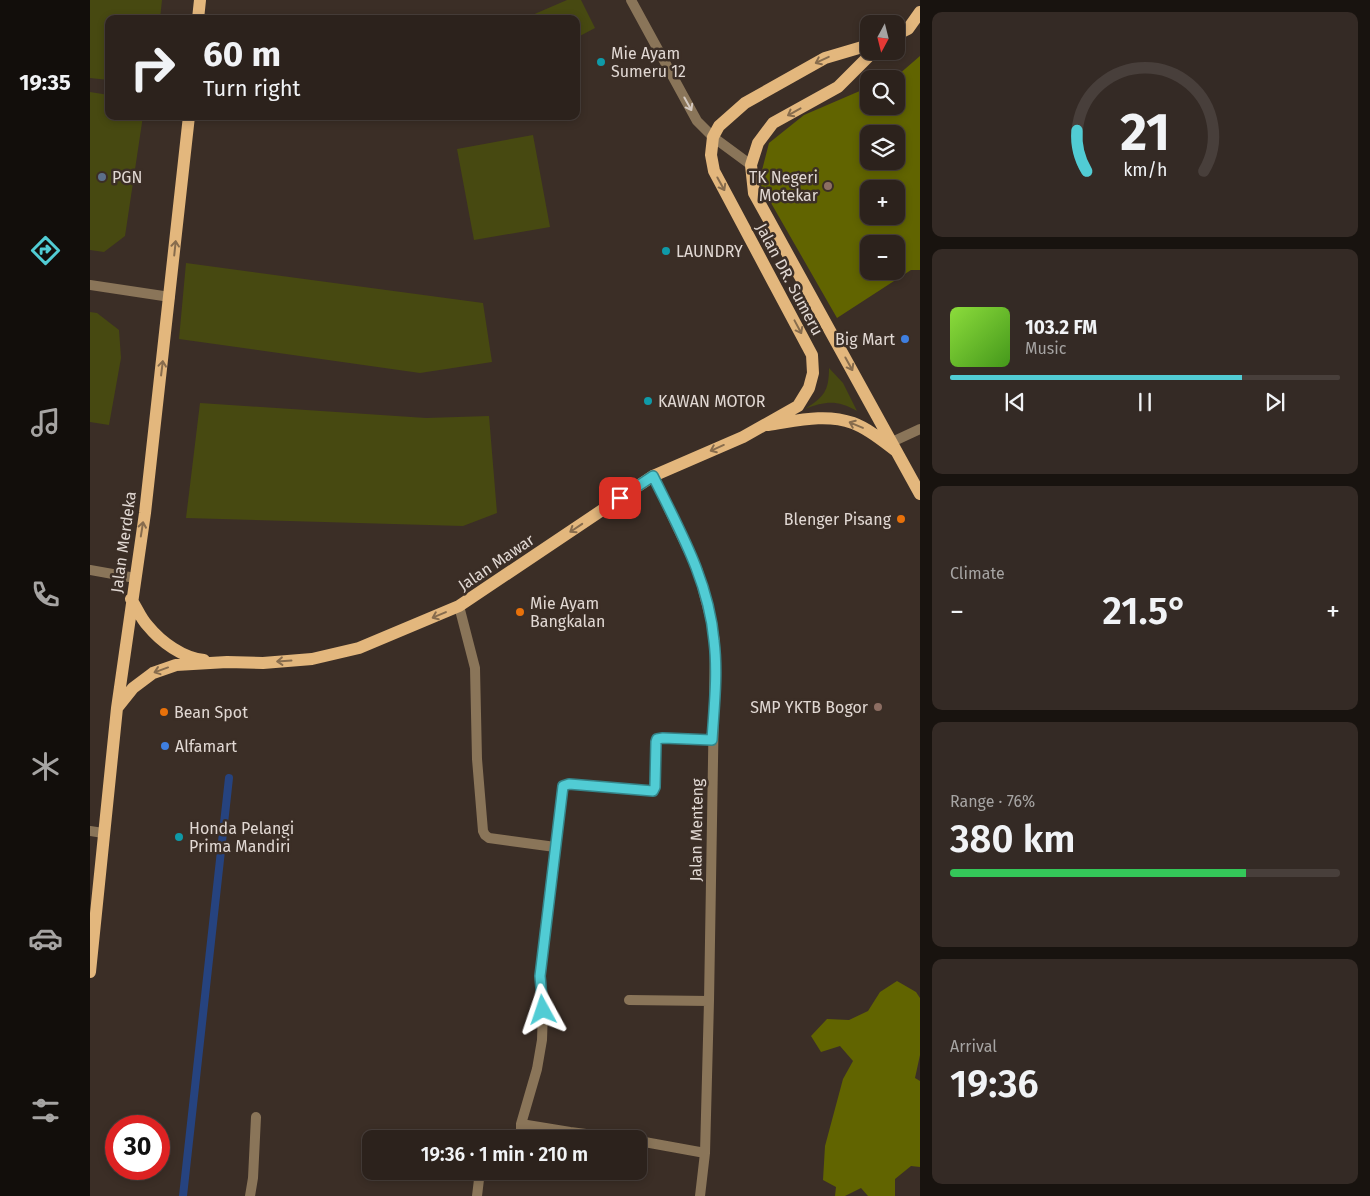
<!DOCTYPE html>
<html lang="en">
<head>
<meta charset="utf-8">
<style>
	body { margin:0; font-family:"Fira Sans",sans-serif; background:#342a25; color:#f1f3f6; height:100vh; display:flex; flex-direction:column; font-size:19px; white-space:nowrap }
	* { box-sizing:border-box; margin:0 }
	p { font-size:16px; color:#a6a4a3 }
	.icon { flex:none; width:28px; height:28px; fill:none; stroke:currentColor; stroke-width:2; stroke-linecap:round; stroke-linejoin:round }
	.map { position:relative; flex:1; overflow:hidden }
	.side { display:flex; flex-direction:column; gap:12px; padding:12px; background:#18130f; width:450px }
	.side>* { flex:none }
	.hud { position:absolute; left:15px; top:15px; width:475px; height:105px; border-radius:10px; box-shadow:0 2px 8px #0003,0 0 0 1px #483f3b; background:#2c221c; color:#f1f3f6; overflow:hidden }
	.needle { width:32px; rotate:187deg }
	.tools { position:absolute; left:770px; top:15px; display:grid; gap:10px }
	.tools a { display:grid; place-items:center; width:45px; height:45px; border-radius:10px; background:#2c221c; box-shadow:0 2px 8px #0003,0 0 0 1px #483f3b; font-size:25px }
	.speed { position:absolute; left:15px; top:1115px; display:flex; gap:10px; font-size:25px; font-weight:700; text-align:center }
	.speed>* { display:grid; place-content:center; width:65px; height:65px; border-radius:50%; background:#2c221c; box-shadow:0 2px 8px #0003,0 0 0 1px #483f3b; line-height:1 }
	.speed .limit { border:8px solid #d22; background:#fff; color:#111 }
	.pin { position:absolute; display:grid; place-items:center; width:42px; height:42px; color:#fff; margin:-21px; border-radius:10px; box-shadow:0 2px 8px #0006 }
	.me { position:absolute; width:55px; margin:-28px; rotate:355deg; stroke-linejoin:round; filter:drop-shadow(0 0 4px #0008) }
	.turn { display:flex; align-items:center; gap:18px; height:105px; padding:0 15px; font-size:22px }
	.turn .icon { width:65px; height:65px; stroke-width:2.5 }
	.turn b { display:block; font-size:35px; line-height:42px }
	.big { font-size:38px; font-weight:600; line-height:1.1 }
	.side .widget { flex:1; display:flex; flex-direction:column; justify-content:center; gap:8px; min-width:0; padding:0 18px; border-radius:10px; background:#342a25 }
	.side .dial { align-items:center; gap:0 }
	.dial svg { height:130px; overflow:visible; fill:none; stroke:#483f3b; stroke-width:7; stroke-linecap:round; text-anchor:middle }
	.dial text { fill:#f1f3f6; stroke:none }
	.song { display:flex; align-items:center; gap:15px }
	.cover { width:60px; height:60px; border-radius:8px; background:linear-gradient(135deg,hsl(90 70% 55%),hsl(100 70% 35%)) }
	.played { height:5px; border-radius:2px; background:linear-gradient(90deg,#51ccd4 75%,#483f3b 75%) }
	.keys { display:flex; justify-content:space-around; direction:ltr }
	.heat { display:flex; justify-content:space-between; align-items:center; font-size:28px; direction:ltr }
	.charge { height:8px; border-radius:4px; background:linear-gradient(90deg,#34c759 76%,#483f3b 0) }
	.trip { position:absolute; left:272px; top:1130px; width:285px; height:50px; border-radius:10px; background:#2c221c; box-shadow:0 2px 8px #0003,0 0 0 1px #483f3b; font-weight:600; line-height:50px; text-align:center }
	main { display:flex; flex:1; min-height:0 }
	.menu { display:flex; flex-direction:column; width:90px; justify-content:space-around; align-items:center; background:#120e0b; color:#a6a4a3 }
	.menu .icon { width:35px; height:35px }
	.menu .current { color:#51ccd4 }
	.menu b { font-size:22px; color:#f1f3f6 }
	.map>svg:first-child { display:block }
</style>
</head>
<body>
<main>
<nav class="menu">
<b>19:35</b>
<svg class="icon current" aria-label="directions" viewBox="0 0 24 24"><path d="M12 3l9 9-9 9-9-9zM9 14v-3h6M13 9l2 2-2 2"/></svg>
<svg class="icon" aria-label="music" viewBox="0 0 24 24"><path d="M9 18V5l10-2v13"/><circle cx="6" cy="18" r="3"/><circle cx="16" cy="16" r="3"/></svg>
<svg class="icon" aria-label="phone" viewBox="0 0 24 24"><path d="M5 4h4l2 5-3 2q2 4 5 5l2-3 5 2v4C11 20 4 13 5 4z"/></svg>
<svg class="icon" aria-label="climate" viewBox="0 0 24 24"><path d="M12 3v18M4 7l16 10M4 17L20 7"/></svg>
<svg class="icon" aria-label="car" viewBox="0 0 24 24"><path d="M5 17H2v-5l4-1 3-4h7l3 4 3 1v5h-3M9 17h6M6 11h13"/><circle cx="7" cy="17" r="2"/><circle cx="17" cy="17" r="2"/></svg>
<svg class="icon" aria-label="filters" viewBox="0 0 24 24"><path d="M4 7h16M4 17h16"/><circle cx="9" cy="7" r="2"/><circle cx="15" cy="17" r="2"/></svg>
</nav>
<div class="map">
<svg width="830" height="1196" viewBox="0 0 830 1196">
	<rect width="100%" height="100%" fill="#3b2e26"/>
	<path fill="#474911" d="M 0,0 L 72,0 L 70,19 L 19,19 L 19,80 L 0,78 Z
		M 477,0 L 491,0 L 505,28 L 486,38 L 486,19 L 433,19 Z
		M 0,92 L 19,95 L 19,116 L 53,116 L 35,236 L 14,252 L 0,250 Z
		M 443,135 L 460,227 L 384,240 L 367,149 Z
		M 96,263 L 393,303 L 402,362 L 330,373 L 89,339 Z
		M 0,312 L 7,313 L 29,330 L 31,358 L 19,425 L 0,422 Z
		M 739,368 L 753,383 L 767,411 C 747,400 736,401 715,409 C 734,397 739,391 739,368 Z
		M 110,403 L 336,418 L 399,416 L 407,513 L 373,526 L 96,518 Z"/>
	<path fill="#616400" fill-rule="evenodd" d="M 830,56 L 830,270 L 821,270 L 747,318 L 669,182 L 679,143 L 714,115 L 779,87 L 779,106 L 806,106 L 806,79 L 799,79 L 808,75 ZM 779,134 L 806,134 L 806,161 L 779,161 ZM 779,189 L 806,189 L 806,216 L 779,216 ZM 779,244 L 806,244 L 806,271 L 779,271 Z
		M 807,981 L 826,992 L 830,998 L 830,1055 L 825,1078 L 830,1081 L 830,1167 L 821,1166 L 805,1179 L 805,1196 L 778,1196 L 771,1188 L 755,1196 L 745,1196 L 746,1187 L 733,1180 L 735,1146 L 753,1079 L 763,1061 L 750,1046 L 731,1052 L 721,1036 L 737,1019 L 759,1020 L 778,1011 L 790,992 Z"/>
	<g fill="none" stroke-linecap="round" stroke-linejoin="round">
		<path stroke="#26437f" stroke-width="8" d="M 93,1196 L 139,778"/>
		<path stroke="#8a7559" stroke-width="10" d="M 802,442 L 830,429
			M 563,476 L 608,571 L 621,621 L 625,641 L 619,1001 L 615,1153 L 610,1196
			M 0,570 L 45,578
			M 369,606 L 385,668 L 387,759 L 393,831 L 395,835 L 399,838 L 465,847
			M 0,831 L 13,833
			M 539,1000 L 619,1001
			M 431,1124 L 480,1132 L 536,1139
			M 431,1139 L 431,1124 L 447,1069 L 452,1040 L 453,1010 L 450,976 L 473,786 L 479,784 L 563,791 L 565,787 L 566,742 L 567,739 L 573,738 L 622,740
			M 549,1141 L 615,1153
			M 160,1196 L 163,1178 L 166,1117
			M 387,1196 L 390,1171"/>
		<path stroke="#8a7559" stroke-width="10" d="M 541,0 L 607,121 L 623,137 L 661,165
			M 0,285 L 80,297"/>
		<path stroke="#e3b77d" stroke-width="12" d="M 108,19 L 110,0
			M 806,35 L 818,29 L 830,12
			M 784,51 L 748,87 L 683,123 L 668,143 L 661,165 L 664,193 L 830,494
			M 678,425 C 706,421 735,413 763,423 C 779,429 793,441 806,451
			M 41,599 C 47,608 51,619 58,626 C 71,642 93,658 114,660
			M 27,708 L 43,688 L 63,673 L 86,665 L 137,662 L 173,663 L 222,659 L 269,648 L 369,606 L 563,476 L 653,437 L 708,406 L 719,388 L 723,373 L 722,355 L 624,171 L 621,155 L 623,137 L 629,126 L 655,103 L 735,58 L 779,45
			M 0,972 L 27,708 L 55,513 L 99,116"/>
	</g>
	<defs><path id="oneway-shaft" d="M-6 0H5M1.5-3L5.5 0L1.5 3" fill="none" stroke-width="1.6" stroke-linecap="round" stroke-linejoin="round" transform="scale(1.25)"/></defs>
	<g stroke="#876c4d">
		<use href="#oneway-shaft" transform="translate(732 60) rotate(155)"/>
		<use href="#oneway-shaft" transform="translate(704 112) rotate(151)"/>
		<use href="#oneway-shaft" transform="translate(631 184) rotate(61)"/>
		<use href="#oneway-shaft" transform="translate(85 248) rotate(-84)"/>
		<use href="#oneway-shaft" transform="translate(708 327) rotate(62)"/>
		<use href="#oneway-shaft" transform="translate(759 364) rotate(61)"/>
		<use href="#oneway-shaft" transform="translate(72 368) rotate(-83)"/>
		<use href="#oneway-shaft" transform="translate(766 425) rotate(-157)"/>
		<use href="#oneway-shaft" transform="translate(627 448) rotate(156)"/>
		<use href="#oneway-shaft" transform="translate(486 528) rotate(146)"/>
		<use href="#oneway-shaft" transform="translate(52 529) rotate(-81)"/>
		<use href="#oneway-shaft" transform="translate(349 615) rotate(157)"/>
		<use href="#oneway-shaft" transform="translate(194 661) rotate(176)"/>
		<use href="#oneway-shaft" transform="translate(71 670) rotate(160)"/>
	</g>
	<use stroke="#d4c9c1" href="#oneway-shaft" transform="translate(598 104) rotate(61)"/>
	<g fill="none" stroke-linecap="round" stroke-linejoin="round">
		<defs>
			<path id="route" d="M 453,1010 L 450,976 L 473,786 L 479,784 L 563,791 L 565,787 L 566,742 L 567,739 L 573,738 L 622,740 C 624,708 628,673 624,641 C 619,581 589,529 563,476 L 530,498"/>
		</defs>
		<use href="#route" stroke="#35858a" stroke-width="12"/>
		<use href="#route" stroke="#51ccd4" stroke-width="9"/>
	</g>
	<g fill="#0f9aa8" stroke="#3b2e26" stroke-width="2">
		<circle cx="511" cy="62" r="5"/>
		<circle cx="576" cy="251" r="5"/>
		<circle cx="558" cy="401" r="5"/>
		<circle cx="89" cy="837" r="5"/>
	</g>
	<circle fill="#5c6f8a" stroke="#3b2e26" stroke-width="2" cx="12" cy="177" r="5"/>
	<g fill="#8d6e63" stroke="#3b2e26" stroke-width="2">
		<circle cx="738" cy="186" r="5"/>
		<circle cx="788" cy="707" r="5"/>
	</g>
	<g fill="#3f7fe0" stroke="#3b2e26" stroke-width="2">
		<circle cx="815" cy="339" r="5"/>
		<circle cx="75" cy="746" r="5"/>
	</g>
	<g fill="#e8710a" stroke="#3b2e26" stroke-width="2">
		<circle cx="811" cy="519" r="5"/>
		<circle cx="430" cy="612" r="5"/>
		<circle cx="74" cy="712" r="5"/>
	</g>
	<g text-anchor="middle" stroke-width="5" stroke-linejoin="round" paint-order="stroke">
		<g font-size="16" fill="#e1d8d3" stroke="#3b2e26" text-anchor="start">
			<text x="521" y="59">Mie Ayam<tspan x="521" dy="18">Sumeru 12</tspan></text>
			<text x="22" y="183">PGN</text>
			<text x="728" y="183" text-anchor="end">TK Negeri<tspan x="728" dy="18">Motekar</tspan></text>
			<text x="586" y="257">LAUNDRY</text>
			<text x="805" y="345" text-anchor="end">Big Mart</text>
			<text x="568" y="407">KAWAN MOTOR</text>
			<text x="801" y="525" text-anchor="end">Blenger Pisang</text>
			<text x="440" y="609">Mie Ayam<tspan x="440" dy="18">Bangkalan</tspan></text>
			<text x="778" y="713" text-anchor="end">SMP YKTB Bogor</text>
			<text x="84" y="718">Bean Spot</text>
			<text x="85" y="752">Alfamart</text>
			<text x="99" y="834">Honda Pelangi<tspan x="99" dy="18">Prima Mandiri</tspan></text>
		</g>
		<g font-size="16" fill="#e1d8d3" stroke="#3b2e26">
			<text transform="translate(700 279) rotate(62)" y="6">Jalan DR. Sumeru</text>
			<text transform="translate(33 542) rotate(-82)" y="6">Jalan Merdeka</text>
			<text transform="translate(406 562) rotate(-34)" y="6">Jalan Mawar</text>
			<text transform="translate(606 830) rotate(-89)" y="6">Jalan Menteng</text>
		</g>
	</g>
</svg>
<div class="tools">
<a><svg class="needle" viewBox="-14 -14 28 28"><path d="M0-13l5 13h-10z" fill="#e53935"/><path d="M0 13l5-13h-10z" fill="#a6a4a3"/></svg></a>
<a><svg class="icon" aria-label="search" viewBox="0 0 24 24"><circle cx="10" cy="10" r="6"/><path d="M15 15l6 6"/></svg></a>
<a><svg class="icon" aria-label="layers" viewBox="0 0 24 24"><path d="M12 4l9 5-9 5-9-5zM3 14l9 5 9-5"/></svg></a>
<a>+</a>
<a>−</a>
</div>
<div class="speed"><div class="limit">30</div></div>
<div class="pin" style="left:530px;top:498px;background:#d93025"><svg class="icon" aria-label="arrive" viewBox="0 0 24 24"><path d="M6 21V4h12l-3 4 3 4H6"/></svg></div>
<svg class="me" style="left:453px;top:1010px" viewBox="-20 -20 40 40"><path d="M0-17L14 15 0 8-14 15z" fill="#51ccd4" stroke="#fff" stroke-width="4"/></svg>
<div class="trip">19:36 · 1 min · 210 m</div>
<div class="hud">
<div class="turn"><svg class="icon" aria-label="right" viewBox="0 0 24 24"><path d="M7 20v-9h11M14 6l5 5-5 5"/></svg><div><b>60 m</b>Turn right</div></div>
</div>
</div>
<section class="side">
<div class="widget dial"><svg viewBox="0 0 100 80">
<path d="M14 69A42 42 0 1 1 86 69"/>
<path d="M14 69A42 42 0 0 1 8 44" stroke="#51ccd4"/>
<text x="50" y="56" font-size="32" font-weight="700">21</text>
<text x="50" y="72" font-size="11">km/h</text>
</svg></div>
<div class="widget">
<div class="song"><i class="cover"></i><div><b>103.2 FM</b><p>Music</p></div></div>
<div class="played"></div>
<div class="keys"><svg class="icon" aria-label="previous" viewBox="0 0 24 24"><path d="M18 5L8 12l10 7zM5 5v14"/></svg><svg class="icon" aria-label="pause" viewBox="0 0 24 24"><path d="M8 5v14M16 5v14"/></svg><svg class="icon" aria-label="next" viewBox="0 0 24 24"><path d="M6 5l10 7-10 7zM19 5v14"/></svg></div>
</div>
<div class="widget"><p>Climate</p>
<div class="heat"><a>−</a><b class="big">21.5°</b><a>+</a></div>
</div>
<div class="widget"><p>Range · 76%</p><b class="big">380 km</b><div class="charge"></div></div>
<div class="widget"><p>Arrival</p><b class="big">19:36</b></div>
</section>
</main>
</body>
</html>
